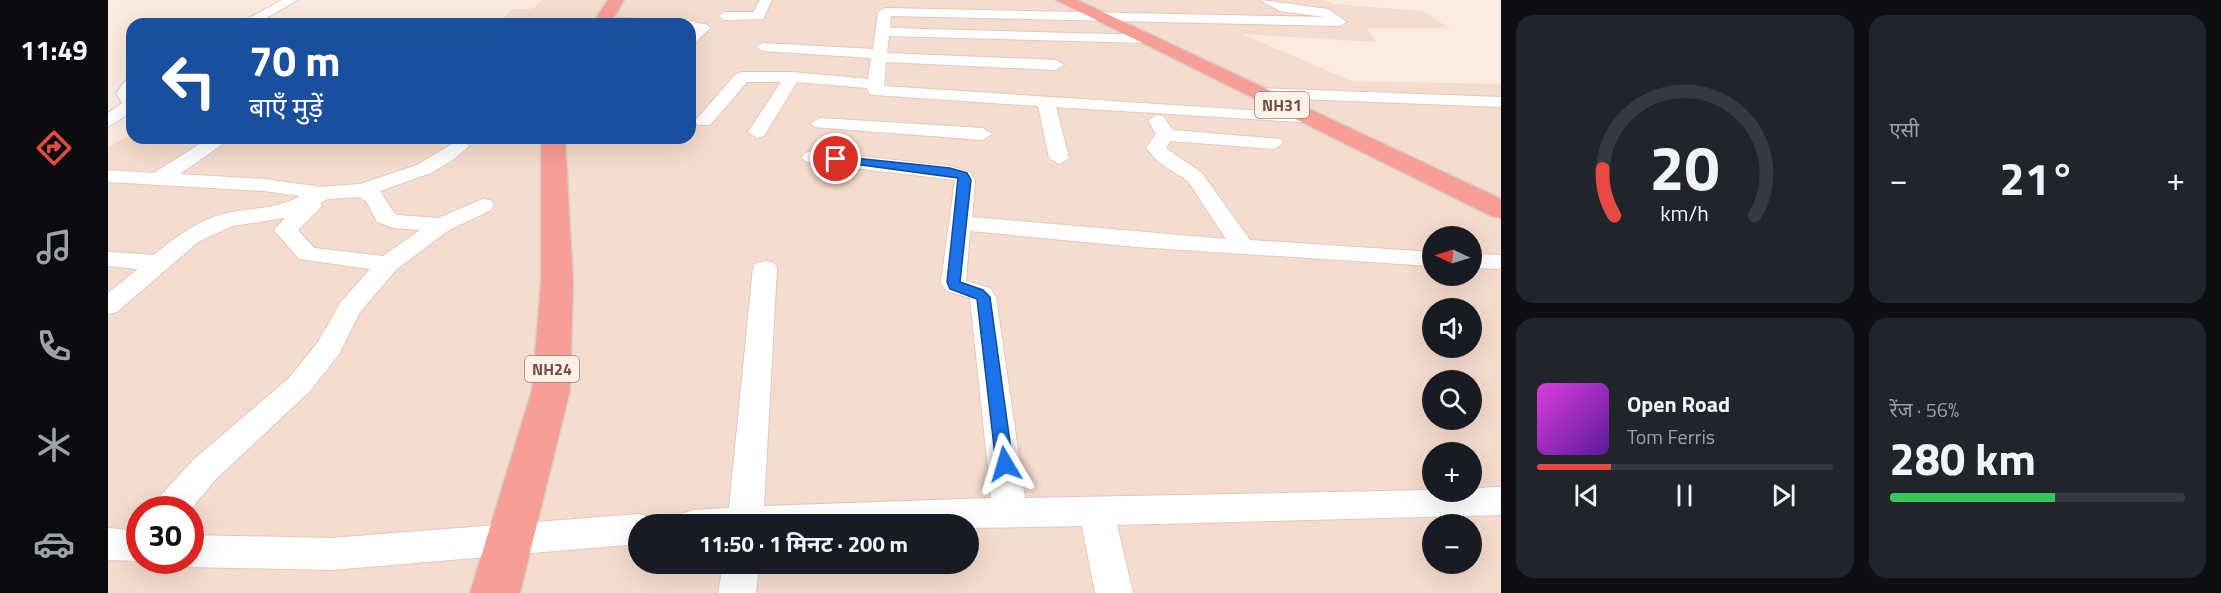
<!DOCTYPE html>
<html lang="hi">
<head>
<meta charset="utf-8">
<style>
	body { margin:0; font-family:"Titillium Web","Noto Sans Devanagari",sans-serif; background:#20242c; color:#f1f3f6; height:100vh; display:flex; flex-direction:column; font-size:22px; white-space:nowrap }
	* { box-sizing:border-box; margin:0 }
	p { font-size:20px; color:#9ea1a6 }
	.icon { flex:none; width:33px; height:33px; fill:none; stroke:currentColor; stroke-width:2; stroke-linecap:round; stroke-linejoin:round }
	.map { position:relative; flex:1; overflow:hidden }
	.drawer { display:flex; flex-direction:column; gap:15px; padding:15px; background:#0d0f14; width:720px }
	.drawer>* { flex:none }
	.hud { position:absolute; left:18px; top:18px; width:570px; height:126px; border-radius:18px; box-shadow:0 6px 24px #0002; background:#1a4fa0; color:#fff; overflow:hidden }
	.needle { width:39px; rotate:274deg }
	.buttons { position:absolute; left:1314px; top:226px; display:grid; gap:12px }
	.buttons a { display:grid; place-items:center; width:60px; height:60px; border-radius:50%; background:#171b24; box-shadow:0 6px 24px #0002; font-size:30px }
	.speed { position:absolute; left:18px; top:496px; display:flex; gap:12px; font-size:30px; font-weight:700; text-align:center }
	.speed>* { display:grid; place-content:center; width:78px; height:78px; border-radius:50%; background:#171b24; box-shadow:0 6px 24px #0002; line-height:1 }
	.speed .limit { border:9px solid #d22; background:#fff; color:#111 }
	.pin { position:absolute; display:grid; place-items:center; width:51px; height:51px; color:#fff; margin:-26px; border:3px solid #fff; border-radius:50%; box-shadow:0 2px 6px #0007 }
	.me { position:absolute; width:66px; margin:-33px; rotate:353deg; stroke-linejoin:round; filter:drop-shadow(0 0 4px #0008) }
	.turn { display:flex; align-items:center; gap:21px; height:126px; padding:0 24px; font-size:27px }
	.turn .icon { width:78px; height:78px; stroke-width:2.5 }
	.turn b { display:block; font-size:42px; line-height:51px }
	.big { font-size:45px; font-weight:700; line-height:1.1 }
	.drawer .widget { flex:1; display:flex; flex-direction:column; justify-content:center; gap:9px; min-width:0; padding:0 21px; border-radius:18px; background:#20242c }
	.drawer .dial { align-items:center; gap:0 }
	.dial svg { height:156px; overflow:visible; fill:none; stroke:#363941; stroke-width:7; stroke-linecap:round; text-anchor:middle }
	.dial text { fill:#f1f3f6; stroke:none }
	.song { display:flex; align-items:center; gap:18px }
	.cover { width:72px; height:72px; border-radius:9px; background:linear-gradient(135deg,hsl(300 70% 55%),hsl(270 70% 35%)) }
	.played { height:6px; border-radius:3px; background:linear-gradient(90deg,#e84a43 25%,#363941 25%) }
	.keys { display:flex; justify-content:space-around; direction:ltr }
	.heat { display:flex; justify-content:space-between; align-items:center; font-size:33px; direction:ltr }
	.charge { height:9px; border-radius:4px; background:linear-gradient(90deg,#34c759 56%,#363941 0) }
	.drawer .tiles { flex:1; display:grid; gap:15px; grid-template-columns:repeat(2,1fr) }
	.trip { position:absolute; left:520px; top:514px; width:351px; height:60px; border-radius:30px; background:#171b24; box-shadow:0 6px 24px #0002; font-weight:700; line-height:60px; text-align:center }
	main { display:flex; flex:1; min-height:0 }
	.tab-bar { display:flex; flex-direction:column; width:108px; justify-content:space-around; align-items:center; background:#090b0e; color:#9ea1a6 }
	.tab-bar .icon { width:42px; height:42px }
	.tab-bar .on { color:#e84a43 }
	.tab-bar b { font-size:27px; color:#f1f3f6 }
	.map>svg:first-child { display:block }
</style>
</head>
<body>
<main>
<nav class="tab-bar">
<b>11:49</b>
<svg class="icon on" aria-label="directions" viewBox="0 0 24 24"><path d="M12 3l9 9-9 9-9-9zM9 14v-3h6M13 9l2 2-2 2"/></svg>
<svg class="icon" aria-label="music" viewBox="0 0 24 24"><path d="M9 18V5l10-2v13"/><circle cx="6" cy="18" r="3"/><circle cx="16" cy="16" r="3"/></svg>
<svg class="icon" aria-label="phone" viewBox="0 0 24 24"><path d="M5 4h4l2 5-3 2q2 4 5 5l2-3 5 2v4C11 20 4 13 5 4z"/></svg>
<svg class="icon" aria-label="climate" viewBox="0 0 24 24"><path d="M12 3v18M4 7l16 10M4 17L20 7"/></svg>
<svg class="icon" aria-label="car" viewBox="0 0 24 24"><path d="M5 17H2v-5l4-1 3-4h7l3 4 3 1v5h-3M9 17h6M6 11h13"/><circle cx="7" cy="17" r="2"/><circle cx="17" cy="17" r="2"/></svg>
</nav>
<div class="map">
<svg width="1393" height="593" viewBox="0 0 1393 593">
	<rect width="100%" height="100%" fill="#fcecdf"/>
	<path fill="#f4dcce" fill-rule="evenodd" d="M 434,0 L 1217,0 L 1225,4 L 1314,11 L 1341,28 L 1259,28 L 1268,42 L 1134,34 L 1243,81 L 1393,84 L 1393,593 L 0,593 L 0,147 L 24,134 L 24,138 L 582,138 L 582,24 L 389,24 L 405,9 L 425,9 ZM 1324,237 L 1364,237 L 1364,276 L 1324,276 ZM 1324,309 L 1364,309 L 1364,348 L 1324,348 ZM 1324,381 L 1364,381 L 1364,420 L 1324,420 ZM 1324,453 L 1364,453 L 1364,492 L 1324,492 ZM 32,510 L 82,510 L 82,561 L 32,561 ZM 531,525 L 861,525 L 861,564 L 531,564 ZM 1324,525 L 1364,525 L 1364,564 L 1324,564 Z"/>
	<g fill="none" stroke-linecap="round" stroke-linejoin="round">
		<defs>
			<path id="minor" d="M 174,0 L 190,0 L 148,24 L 130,24 Z
				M 652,0 L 664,0 L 655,19 L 617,20 L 610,16 L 617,12 L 645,12 Z
				M 1152,0 L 1220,9 L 1239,22 L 1232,26 L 783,16 L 782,28 L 1038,35 L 1045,39 L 1038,43 L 781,36 L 779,53 L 948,60 L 956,65 L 948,70 L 778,62 L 776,86 L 1202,114 L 1208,115 L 1211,119 L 1208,123 L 948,107 L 961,158 L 951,164 L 941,158 L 930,106 L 767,95 L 761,94 L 759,88 L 689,82 L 656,136 L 649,138 L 640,132 L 673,82 L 639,82 L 602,125 L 590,125 L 587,121 L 628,74 L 634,72 L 684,72 L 760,79 L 763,58 L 655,51 L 648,47 L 655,43 L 765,49 L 770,12 L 777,8 L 1217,17 L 1172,11 Z
				M 494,17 L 555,20 L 562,24 L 489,24 L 489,18 Z
				M 582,21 L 600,25 L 602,28 L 587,43 L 582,44 L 582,32 L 585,30 L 582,29 L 582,24 L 576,24 Z
				M 24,78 L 24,112 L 0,127 L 0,113 L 14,103 L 8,93 L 18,80 Z
				M 1148,88 L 1393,97 L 1393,107 L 1142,97 L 1140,93 L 1142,89 Z
				M 1049,115 L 1055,116 L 1065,130 L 1173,139 L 1175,143 L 1166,149 L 1062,141 L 1058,148 L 1094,173 L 1142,240 L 1324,252 L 1324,266 L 1029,247 L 862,231 L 858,281 L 882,288 L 888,297 L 917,498 L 1324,490 L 1324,492 L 1364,492 L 1364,488 L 1393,487 L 1393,515 L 1009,525 L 1025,593 L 987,593 L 974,526 L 861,528 L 861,525 L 567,525 L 573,514 L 585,510 L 621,508 L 645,268 L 648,263 L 657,261 L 666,263 L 669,268 L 656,506 L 883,498 L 862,298 L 838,291 L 833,282 L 847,180 L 704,163 L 697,161 L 694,157 L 697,153 L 704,151 L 842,166 L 862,172 L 867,180 L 864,217 L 1118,239 L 1080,181 L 1049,161 L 1038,148 L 1048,134 L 1040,120 Z
				M 712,118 L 875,128 L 884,134 L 875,140 L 706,127 L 703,123 Z
				M 101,138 L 123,138 L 72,174 L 156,179 L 214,187 L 252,184 L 309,165 L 351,140 L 361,146 L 345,160 L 323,173 L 272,191 L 286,213 L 290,215 L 330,218 L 375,199 L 383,200 L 386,205 L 383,210 L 341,230 L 289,269 L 252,312 L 231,354 L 201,392 L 108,479 L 82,510 L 44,510 L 49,500 L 84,461 L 181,378 L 210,342 L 232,303 L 262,269 L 191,259 L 166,230 L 177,218 L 124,226 L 90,242 L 9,312 L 0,314 L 0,293 L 30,269 L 0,266 L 0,252 L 46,255 C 67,238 91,219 119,213 C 145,208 169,209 192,196 L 156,191 L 0,182 L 0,170 L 46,173 ZM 251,197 L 258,201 L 269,222 L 286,228 L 312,230 L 275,256 L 206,248 L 190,230 L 214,206 L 212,203 L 219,199 Z
				M 1364,254 L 1393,255 L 1393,269 L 1364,268 Z
				M 531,514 L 544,518 L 547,525 L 531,525 L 531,544 L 223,570 L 82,567 L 69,561 L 82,561 L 82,535 L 223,538 Z
				M 0,528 L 32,531 L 32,561 L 37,561 L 0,560 Z
				M 615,564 L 651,564 L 648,593 L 610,593 Z"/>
			<path id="highway" d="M 500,0 L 516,0 L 502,24 L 484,24 Z
				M 948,0 L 969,0 L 1393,199 L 1393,218 L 1383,216 Z
				M 433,138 L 457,138 L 465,283 L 462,390 L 412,593 L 362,593 L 424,390 L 433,283 Z"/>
		</defs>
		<use href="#minor" stroke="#e2c9bf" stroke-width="2"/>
		<use href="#highway" stroke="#d8cecb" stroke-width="3"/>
		<use href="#minor" fill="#fff" fill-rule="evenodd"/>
		<use href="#highway" fill="#f79e95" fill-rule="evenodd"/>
	</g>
	<path fill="#1a73e8" stroke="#114b97" stroke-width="1.5" d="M 728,156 L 842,168 L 859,173 L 863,180 L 852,282 L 875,290 L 882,297 L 905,464 L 903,469 L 890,469 L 888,464 L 869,299 L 842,289 L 839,282 L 850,178 L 724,161 L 722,159 Z"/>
	<g text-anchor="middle" stroke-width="4.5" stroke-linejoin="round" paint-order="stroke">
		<g fill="#fff1e6" stroke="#9c8077" stroke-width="1.5">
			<rect x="1147" y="92" width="54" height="26" rx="4.5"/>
			<rect x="417" y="356" width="54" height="26" rx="4.5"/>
		</g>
		<g font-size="16" font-weight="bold" fill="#724f47">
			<text x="1174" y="111">NH31</text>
			<text x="444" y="375">NH24</text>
		</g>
	</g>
</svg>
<div class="buttons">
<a><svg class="needle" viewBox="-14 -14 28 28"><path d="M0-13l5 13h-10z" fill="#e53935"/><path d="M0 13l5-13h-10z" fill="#9ea1a6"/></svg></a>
<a><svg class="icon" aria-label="sound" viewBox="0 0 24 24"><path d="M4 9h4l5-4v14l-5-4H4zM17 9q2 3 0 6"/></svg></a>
<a><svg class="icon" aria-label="search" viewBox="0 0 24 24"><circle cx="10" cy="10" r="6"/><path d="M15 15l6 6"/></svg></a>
<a>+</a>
<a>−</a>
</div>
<div class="speed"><div class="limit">30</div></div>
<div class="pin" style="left:728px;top:159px;background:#d93025"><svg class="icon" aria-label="arrive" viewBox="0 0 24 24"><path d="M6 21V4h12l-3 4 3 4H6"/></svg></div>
<svg class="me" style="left:897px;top:464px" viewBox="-20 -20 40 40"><path d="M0-17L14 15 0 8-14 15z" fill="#1a73e8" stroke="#fff" stroke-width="4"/></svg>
<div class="trip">11:50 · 1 मिनट · 200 m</div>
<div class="hud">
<div class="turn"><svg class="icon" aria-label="left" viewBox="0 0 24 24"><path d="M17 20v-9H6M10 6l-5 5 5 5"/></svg><div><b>70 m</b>बाएँ मुड़ें</div></div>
</div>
</div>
<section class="drawer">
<div class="tiles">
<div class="widget dial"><svg viewBox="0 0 100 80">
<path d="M14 69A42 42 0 1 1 86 69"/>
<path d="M14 69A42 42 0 0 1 8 45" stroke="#e84a43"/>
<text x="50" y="56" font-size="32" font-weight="700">20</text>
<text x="50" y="72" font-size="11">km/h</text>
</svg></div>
<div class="widget"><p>एसी</p>
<div class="heat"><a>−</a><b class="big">21°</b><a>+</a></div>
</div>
<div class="widget">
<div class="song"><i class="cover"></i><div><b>Open Road</b><p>Tom Ferris</p></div></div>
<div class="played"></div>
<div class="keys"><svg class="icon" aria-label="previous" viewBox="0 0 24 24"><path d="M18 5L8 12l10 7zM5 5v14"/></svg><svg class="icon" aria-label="pause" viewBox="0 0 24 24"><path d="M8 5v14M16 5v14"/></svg><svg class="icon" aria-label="next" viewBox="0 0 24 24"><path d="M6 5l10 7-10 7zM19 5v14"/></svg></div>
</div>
<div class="widget"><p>रेंज · 56%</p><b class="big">280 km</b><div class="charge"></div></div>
</div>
</section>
</main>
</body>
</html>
